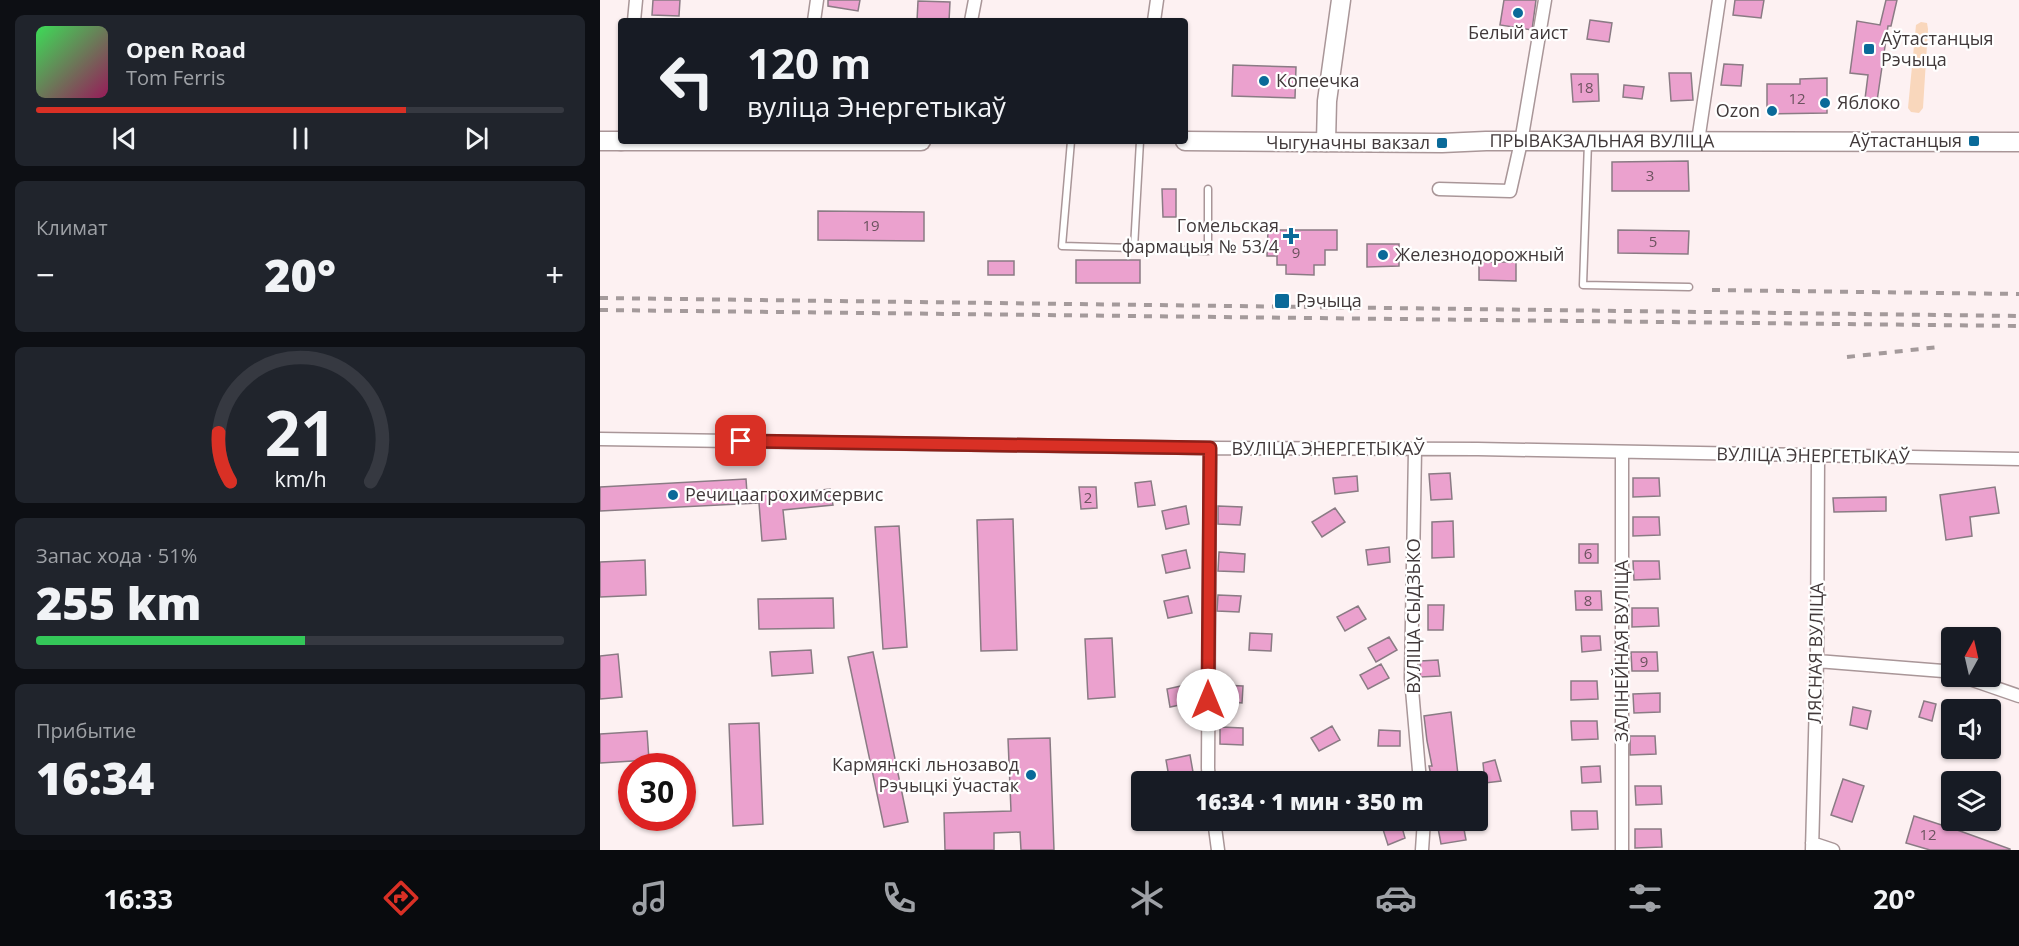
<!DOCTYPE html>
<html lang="ru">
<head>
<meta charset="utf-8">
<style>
	body { margin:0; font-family:"Open Sans",sans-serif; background:#20242c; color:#f1f3f6; height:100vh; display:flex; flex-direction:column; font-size:22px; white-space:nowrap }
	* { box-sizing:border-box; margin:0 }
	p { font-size:20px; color:#9ea1a6 }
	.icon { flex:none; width:33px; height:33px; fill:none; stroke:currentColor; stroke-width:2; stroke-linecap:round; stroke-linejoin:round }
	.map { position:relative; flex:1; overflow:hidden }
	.sheet { display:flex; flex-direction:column; gap:15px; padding:15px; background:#0d0f14; width:600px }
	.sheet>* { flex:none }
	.banner { position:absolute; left:18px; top:18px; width:570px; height:126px; border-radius:6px; box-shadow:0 2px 4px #0004; background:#171b24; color:#f1f3f6; overflow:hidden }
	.needle { width:39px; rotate:8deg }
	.fabs { position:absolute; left:1341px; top:627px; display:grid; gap:12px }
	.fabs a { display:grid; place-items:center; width:60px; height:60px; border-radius:6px; background:#171b24; box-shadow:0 2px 4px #0004; font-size:30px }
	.speed { position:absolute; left:18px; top:753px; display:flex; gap:12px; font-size:30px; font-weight:700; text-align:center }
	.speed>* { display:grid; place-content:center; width:78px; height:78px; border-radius:50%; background:#171b24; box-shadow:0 2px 4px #0004; line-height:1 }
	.speed .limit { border:9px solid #d22; background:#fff; color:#111 }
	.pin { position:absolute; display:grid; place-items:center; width:51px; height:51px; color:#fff; margin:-26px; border-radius:12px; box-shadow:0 3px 9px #0006 }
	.me { position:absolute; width:66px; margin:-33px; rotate:0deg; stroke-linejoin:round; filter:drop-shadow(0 0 4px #0008) }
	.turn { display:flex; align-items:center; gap:21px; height:126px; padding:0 30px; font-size:27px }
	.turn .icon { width:78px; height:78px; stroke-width:2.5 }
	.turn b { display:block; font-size:42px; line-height:51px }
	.big { font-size:45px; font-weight:800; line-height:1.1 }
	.sheet .tile { flex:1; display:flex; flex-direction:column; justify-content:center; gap:9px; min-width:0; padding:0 21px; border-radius:9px; background:#20242c }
	.sheet .dial { align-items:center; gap:0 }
	.dial svg { height:156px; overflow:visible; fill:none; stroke:#363941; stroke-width:7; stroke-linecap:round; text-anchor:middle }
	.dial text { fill:#f1f3f6; stroke:none }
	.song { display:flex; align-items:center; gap:18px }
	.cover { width:72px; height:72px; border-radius:9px; background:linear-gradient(135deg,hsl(130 70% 55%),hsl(330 70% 35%)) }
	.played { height:6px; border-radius:3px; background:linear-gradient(90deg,#d93025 70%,#363941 70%) }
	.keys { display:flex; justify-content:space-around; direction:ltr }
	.heat { display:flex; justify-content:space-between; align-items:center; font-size:33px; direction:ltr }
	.charge { height:9px; border-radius:4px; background:linear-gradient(90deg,#34c759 51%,#363941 0) }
	.trip { position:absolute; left:531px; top:771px; width:357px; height:60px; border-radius:6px; background:#171b24; box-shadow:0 2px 4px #0004; font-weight:800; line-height:60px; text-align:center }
	.tab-bar { display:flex; height:96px; justify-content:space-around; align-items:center; background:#090b0e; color:#9ea1a6 }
	.tab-bar .icon { width:42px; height:42px }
	.tab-bar .on { color:#d93025 }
	.tab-bar b { font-size:27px; color:#f1f3f6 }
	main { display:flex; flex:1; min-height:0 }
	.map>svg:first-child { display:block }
</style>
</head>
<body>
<main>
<section class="sheet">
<div class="tile">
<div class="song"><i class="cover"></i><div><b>Open Road</b><p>Tom Ferris</p></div></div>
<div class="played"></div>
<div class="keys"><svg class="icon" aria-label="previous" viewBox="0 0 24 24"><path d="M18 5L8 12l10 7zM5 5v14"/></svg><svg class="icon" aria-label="pause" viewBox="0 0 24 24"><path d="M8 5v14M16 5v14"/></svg><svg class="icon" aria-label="next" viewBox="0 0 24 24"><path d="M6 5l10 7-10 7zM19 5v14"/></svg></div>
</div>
<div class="tile"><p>Климат</p>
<div class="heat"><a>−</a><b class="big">20°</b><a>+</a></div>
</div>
<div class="tile dial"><svg viewBox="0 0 100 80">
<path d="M14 69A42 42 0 1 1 86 69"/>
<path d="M14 69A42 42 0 0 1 8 44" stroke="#d93025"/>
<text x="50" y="56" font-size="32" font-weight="700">21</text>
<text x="50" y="72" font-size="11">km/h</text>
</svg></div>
<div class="tile"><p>Запас хода · 51%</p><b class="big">255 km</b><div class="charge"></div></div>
<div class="tile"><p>Прибытие</p><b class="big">16:34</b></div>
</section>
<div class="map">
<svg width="1419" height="850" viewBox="0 0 1419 850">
	<rect width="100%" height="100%" fill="#fdf1f2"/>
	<path fill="#f9d7bc" d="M 1321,22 L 1327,23 L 1328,29 L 1323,108 L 1319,113 L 1311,112 L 1308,108 L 1316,25 Z"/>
	<path fill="#eba1ce" stroke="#8a7b84" stroke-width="1.5" d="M 53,0 L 80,0 L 79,16 L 52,15 Z
		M 228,0 L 260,0 L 258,11 L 228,6 Z
		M 904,0 L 936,0 L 932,30 L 900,25 Z
		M 1135,0 L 1164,0 L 1161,18 L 1133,15 Z
		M 1286,0 L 1297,0 L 1291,26 L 1288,26 L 1277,101 L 1265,99 L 1268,75 L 1250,73 L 1257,21 L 1280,25 Z
		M 318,1 L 350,2 L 349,21 L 317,21 Z
		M 990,20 L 1012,23 L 1009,42 L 987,39 Z
		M 1124,64 L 1143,65 L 1141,86 L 1121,85 Z
		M 633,65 L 696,67 L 695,98 L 632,96 Z
		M 1069,73 L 1091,73 L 1093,100 L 1071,101 Z
		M 971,74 L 998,74 L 999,101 L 973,102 Z
		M 1227,78 L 1227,113 L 1167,114 L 1167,84 L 1200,84 L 1200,79 Z
		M 1024,85 L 1044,87 L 1042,99 L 1023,97 Z
		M 1088,161 L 1089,191 L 1012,191 L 1012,162 Z
		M 562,189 L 576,189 L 576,217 L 563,217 Z
		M 218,211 L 324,212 L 324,241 L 218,240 Z
		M 668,230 L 737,230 L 737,250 L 725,250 L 725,265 L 714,265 L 714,275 L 686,274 L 686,265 L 677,265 L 677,256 L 667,256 Z
		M 1018,230 L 1089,231 L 1088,254 L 1018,253 Z
		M 767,244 L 799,244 L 799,266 L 767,267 Z
		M 476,260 L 540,260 L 540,283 L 476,283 Z
		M 388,261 L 414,261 L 414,275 L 388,275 Z
		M 879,262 L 916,262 L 916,281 L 879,280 Z
		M 850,473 L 852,499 L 831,500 L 829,474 Z
		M 757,476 L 758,491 L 735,494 L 733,478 Z
		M 1033,478 L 1059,478 L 1060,496 L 1033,497 Z
		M 146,479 L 147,493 L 181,491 L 181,494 L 230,489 L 233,505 L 183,510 L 186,539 L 162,541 L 159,503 L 0,511 L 0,487 Z
		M 551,481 L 555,505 L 538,507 L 535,483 Z
		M 479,487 L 496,487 L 497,508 L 481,509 Z
		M 1395,487 L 1399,513 L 1370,517 L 1372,536 L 1346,540 L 1340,495 Z
		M 1286,497 L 1286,511 L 1234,512 L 1233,498 Z
		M 586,506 L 589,524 L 566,529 L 562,511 Z
		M 618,506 L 642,507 L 640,525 L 618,524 Z
		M 735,508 L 745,522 L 722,537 L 712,522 Z
		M 1033,517 L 1059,517 L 1060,535 L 1033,536 Z
		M 413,519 L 417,650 L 381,651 L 377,520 Z
		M 853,521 L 854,557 L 832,558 L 832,522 Z
		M 299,526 L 307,647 L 283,649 L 275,527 Z
		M 979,544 L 998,544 L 998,563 L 979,563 Z
		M 789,547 L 790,562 L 768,565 L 766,550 Z
		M 586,550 L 590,568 L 566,573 L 562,555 Z
		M 619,552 L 645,554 L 644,572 L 618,571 Z
		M 45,560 L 46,595 L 0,597 L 0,562 Z
		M 1033,561 L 1059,561 L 1060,579 L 1034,580 Z
		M 975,591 L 1001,591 L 1002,610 L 976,610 Z
		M 618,595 L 641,596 L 639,612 L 617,611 Z
		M 588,596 L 592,613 L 568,618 L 564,601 Z
		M 233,598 L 234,628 L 159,629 L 158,599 Z
		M 828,605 L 844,605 L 843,630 L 828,630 Z
		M 758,606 L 766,619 L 745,631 L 737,617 Z
		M 1032,608 L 1058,608 L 1059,626 L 1032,627 Z
		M 650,633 L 672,634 L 671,651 L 649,650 Z
		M 981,636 L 1000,636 L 1001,650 L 982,652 Z
		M 789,637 L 797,650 L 776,662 L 768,648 Z
		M 512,638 L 515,697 L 488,699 L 485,639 Z
		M 211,650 L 213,673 L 172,676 L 170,652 Z
		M 273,652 L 308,822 L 284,827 L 248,657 Z
		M 1031,652 L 1057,652 L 1058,671 L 1032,671 Z
		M 18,654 L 22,697 L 0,699 L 0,656 Z
		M 838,660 L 840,676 L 820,677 L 820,661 Z
		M 781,664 L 789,678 L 768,689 L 760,675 Z
		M 971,681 L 997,681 L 998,699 L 971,700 Z
		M 590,684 L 594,702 L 570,707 L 567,689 Z
		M 622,685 L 643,686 L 642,703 L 622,701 Z
		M 1060,693 L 1060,712 L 1034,713 L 1033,694 Z
		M 1324,701 L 1336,704 L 1332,721 L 1319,717 Z
		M 1253,707 L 1271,711 L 1267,729 L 1250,725 Z
		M 851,712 L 858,775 L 832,780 L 829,766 L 832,766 L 827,741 L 824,716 Z
		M 971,721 L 997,721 L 998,739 L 972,740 Z
		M 159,723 L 163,824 L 133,826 L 129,724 Z
		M 732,726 L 740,740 L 719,751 L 711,738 Z
		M 620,727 L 643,728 L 643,745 L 620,744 Z
		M 779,730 L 800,731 L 800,746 L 778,746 Z
		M 47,731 L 49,760 L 0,763 L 0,734 Z
		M 1030,736 L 1055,736 L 1056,754 L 1030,755 Z
		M 450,738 L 454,850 L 421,850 L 420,832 L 394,833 L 394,850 L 345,850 L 344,813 L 411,811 L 408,739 Z
		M 590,755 L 593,772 L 569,777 L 566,760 Z
		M 895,760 L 901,781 L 885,783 L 883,763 Z
		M 1000,766 L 1001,782 L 982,783 L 981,767 Z
		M 1243,779 L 1264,786 L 1252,822 L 1231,815 Z
		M 1035,786 L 1061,786 L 1062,804 L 1036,805 Z
		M 971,811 L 997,811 L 998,829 L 972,830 Z
		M 1314,816 L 1360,831 L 1410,849 L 1410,850 L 1330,850 L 1306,843 Z
		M 780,820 L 800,820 L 805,838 L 788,845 Z
		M 863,824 L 866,840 L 841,844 L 838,828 Z
		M 1035,829 L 1061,829 L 1062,847 L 1035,848 Z"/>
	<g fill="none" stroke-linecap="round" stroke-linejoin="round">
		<defs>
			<path id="lane" d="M 471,141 L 462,246 L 534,248 L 540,141
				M 988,142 L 983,285 L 1089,287
				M 534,248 L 608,251 L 608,189"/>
			<path id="street" d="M 34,21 L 36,0
				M 214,21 L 217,0
				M 371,21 L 375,0
				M 554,21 L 557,0
				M 1098,141 L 1119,0
				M 839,189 L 910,191 L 921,142 L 945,0
				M 0,439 L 610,448 L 878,449 L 1419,459
				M 815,450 L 811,678 L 820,782
				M 1217,661 L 1343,671 L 1352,673
				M 1361,676 L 1419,696
				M 609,782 L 608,768 L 610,448
				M 614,820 L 618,850
				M 1212,843 L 1233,850
				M 822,850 L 824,820
				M 1022,850 L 1022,453
				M 1212,850 L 1217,661 L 1218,456"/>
			<g id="secondary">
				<path d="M 0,141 L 21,141"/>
				<path d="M 21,141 L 321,141"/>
				<path id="s1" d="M 585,141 L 842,143 L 886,141 L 1419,142"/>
				<path d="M 726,142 L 727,101 L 741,0"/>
			</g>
		</defs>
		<use href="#lane" stroke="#a99698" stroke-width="9"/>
		<use href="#street" stroke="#a99698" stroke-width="15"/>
		<use href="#secondary" stroke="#a99698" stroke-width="21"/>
		<use href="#lane" stroke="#fff" stroke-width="6"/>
		<use href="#street" stroke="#fff" stroke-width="12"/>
		<use href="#secondary" stroke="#fff" stroke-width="18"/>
		<path stroke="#a49a9b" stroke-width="4" stroke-dasharray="8 8" stroke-linecap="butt" d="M 1112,290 L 1419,294
			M 0,298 L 1419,316
			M 0,310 L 1419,326
			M 1247,357 L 1339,347"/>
	</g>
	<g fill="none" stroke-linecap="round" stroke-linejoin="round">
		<defs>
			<path id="route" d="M 141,441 L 610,448 L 608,700"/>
		</defs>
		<use href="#route" stroke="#8d1f18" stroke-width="15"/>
		<use href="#route" stroke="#d93025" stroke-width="10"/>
	</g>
	<g fill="#0a6a99" stroke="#fff" stroke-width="2">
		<circle cx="918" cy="13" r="6"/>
		<rect x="1263" y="43" width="12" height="12" rx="3"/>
		<circle cx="664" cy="81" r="6"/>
		<circle cx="1225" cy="103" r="6"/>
		<circle cx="1172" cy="111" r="6"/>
		<rect x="1368" y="135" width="12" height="12" rx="3"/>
		<rect x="836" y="137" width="12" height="12" rx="3"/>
		<path d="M688 227h6v6h6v6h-6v6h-6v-6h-6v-6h6z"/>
		<circle cx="783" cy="255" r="6"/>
		<rect x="674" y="293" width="16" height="16" rx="3"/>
		<circle cx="73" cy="495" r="6"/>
		<circle cx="431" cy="775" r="6"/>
	</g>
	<g text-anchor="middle" stroke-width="4.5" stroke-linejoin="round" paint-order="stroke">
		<g font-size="15" fill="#6c535f">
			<text x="985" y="93">18</text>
			<text x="1197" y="104">12</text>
			<text x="1050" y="181">3</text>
			<text x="271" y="231">19</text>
			<text x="1053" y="247">5</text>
			<text x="696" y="258">9</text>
			<text x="488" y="503">2</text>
			<text x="988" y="559">6</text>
			<text x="988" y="606">8</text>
			<text x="1044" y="667">9</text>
			<text x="1328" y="840">12</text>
		</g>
		<g font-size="18" fill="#41393a" stroke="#fff" text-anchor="start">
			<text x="918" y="39" text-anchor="middle">Белый аист</text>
			<text x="1281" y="45">Аўтастанцыя<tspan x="1281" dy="21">Рэчыца</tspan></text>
			<text x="676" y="87">Копеечка</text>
			<text x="1237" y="109">Яблоко</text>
			<text x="1160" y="117" text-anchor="end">Ozon</text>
			<text x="1362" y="147" text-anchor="end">Аўтастанцыя</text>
			<text x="830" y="149" text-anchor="end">Чыгуначны вакзал</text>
			<text x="679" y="232" text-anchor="end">Гомельская<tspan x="679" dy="21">фармацыя № 53/4</tspan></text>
			<text x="795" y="261">Железнодорожный</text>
			<text x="696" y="307">Рэчыца</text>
			<text x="85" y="501">Речицаагрохимсервис</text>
			<text x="419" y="771" text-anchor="end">Кармянскі льнозавод<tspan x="419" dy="21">Рэчыцкі ўчастак</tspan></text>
		</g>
		<g font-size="18" fill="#41393a" stroke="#fff">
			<text dy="6" stroke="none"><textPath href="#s1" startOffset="417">ПРЫВАКЗАЛЬНАЯ ВУЛІЦА</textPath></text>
			<text x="728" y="455">ВУЛІЦА ЭНЕРГЕТЫКАЎ</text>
			<text transform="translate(1213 456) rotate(1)" y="6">ВУЛІЦА ЭНЕРГЕТЫКАЎ</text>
			<text transform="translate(814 616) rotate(-90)" y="6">ВУЛІЦА СЫДЗЬКО</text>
			<text transform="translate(1022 651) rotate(-90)" y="6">ЗАЛІНЕЙНАЯ ВУЛІЦА</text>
			<text transform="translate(1216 653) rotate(-89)" y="6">ЛЯСНАЯ ВУЛІЦА</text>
		</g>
	</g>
</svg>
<div class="fabs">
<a><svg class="needle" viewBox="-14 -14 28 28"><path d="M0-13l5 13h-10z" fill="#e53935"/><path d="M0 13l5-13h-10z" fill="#9ea1a6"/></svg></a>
<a><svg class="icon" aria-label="sound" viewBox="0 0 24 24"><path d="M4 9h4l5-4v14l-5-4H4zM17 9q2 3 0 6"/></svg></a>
<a><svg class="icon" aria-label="layers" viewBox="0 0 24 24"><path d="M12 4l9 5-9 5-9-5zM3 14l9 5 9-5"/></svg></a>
</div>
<div class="speed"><div class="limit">30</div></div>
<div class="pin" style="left:141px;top:441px;background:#d93025"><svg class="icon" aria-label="arrive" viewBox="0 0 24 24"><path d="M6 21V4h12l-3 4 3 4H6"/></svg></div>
<svg class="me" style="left:608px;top:700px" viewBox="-20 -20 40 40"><circle r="19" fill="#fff"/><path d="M0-13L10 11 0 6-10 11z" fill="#d93025"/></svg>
<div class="trip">16:34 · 1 мин · 350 m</div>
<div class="banner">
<div class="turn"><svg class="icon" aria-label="left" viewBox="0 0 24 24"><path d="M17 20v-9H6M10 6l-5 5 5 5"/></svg><div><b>120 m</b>вуліца Энергетыкаў</div></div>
</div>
</div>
</main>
<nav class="tab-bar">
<b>16:33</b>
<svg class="icon on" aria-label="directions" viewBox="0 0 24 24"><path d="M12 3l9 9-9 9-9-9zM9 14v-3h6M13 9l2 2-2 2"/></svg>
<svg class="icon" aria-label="music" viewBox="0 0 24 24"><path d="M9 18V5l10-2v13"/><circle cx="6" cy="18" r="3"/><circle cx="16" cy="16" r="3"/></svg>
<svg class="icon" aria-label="phone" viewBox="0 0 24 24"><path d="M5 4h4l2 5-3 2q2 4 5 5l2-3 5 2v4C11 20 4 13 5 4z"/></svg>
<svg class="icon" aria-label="climate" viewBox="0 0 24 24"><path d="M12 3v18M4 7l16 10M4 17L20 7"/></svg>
<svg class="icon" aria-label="car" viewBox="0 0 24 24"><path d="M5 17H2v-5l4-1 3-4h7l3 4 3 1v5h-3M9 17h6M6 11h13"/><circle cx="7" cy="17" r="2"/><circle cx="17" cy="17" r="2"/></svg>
<svg class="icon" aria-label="filters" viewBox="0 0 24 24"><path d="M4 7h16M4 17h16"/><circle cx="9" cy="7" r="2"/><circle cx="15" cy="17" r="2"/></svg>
<b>20°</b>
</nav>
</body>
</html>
